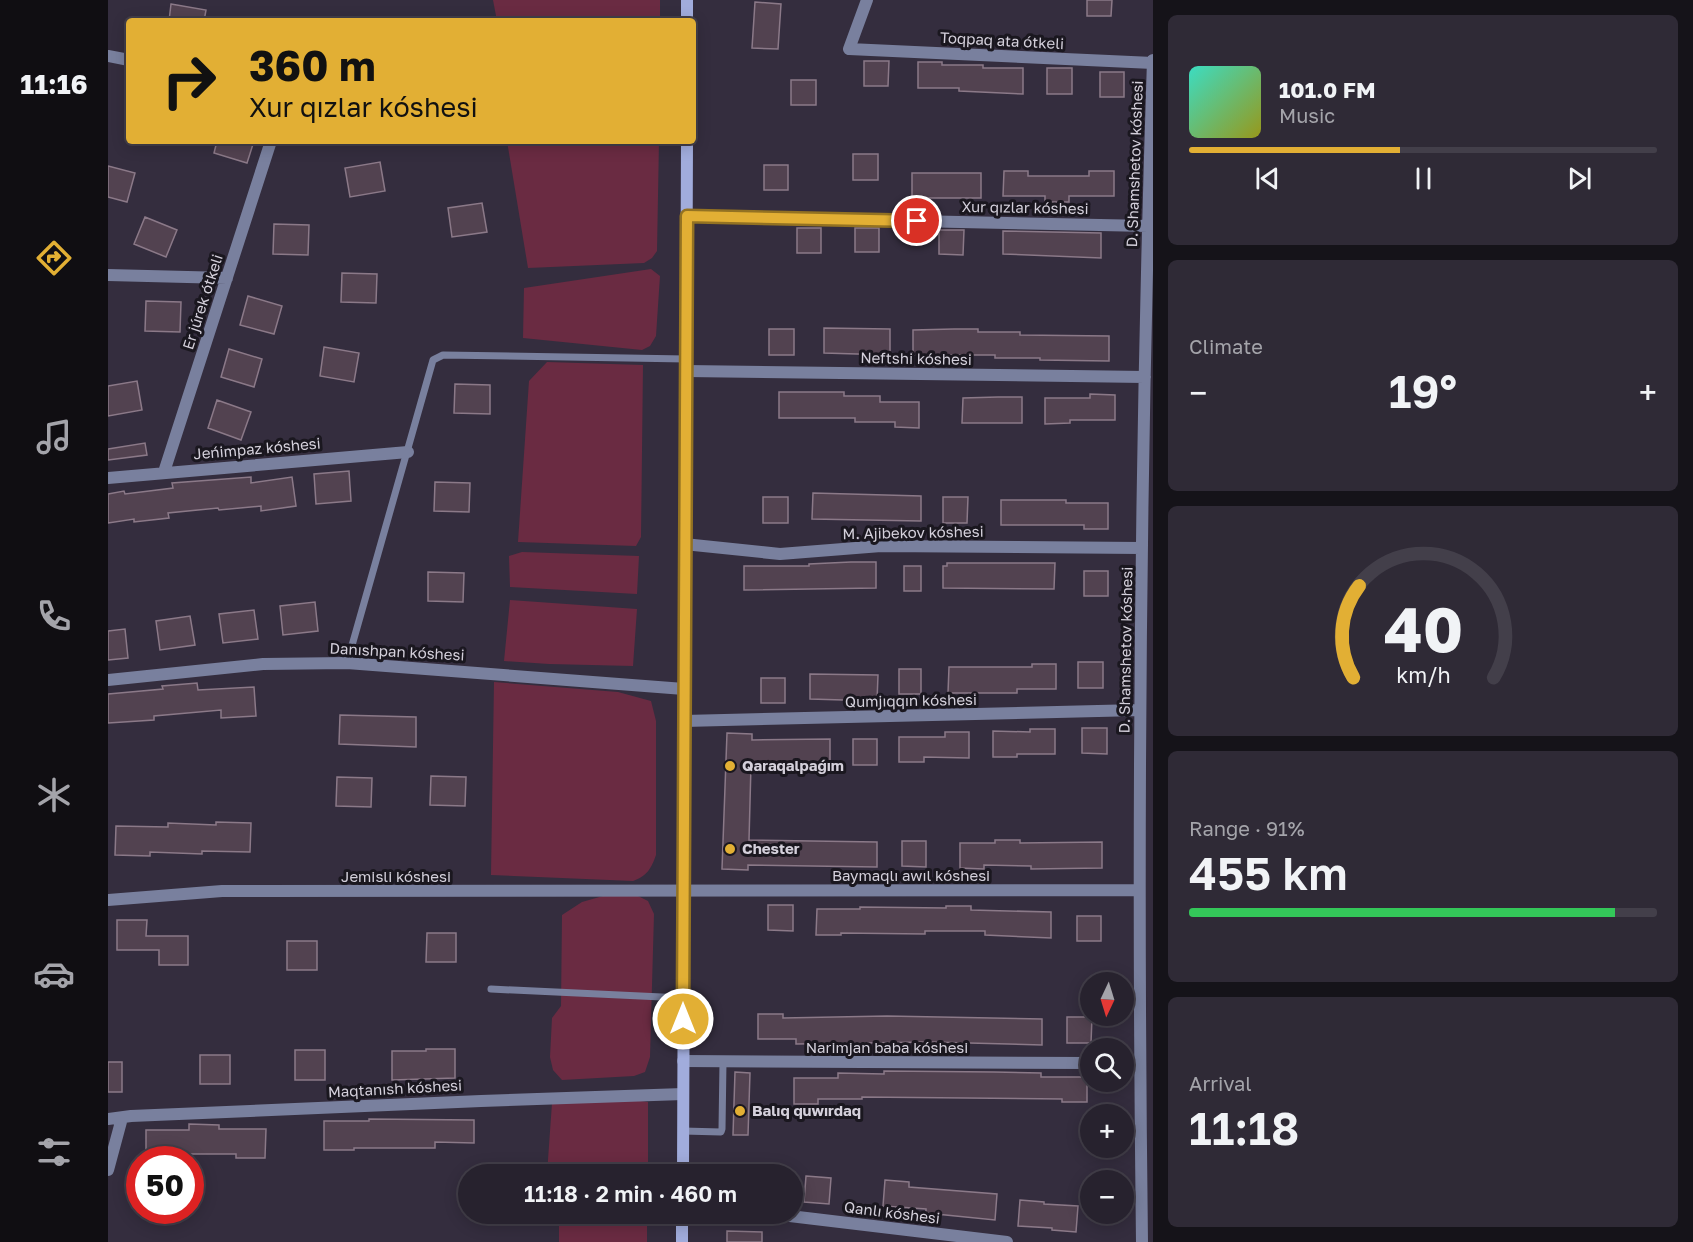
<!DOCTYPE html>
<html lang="en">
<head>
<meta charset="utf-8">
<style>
	body { margin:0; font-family:"Golos Text",sans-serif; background:#2f2a36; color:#f1f3f6; height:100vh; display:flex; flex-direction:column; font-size:22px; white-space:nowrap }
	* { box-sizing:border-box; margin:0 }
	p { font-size:20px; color:#a4a4aa }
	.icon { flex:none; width:33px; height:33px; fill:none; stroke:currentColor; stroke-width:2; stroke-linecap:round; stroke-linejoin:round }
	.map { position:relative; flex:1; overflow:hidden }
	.panel { display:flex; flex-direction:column; gap:15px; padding:15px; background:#151319; width:540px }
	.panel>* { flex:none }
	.top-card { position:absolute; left:18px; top:18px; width:570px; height:126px; border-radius:6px; box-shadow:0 3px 15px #0003,0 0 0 2px #433f4a; background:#e2af34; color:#111; overflow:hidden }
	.needle { width:39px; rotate:184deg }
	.fabs { position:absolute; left:972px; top:972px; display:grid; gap:12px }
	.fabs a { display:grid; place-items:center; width:54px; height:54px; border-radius:50%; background:#27222e; box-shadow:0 3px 15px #0003,0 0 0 2px #433f4a; font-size:30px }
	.speed { position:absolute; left:18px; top:1146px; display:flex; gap:12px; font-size:30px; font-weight:700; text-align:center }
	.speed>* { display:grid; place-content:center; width:78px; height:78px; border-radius:50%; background:#27222e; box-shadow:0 3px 15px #0003,0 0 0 2px #433f4a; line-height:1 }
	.speed .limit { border:9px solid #d22; background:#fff; color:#111 }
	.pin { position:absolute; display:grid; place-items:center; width:51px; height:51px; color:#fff; margin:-26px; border:3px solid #fff; border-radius:50%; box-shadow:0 2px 6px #0007 }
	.me { position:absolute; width:66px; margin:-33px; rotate:0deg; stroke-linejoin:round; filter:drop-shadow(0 0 4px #0008) }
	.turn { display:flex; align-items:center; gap:21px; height:126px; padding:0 24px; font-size:27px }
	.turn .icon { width:78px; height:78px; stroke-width:2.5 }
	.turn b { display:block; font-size:42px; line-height:51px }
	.big { font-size:45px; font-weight:600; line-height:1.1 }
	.panel .tile { flex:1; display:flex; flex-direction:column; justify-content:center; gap:9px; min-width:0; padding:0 21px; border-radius:9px; background:#2f2a36 }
	.panel .dial { align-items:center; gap:0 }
	.dial svg { height:156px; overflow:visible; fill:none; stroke:#433f4a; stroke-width:7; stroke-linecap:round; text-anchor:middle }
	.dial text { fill:#f1f3f6; stroke:none }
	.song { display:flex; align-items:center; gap:18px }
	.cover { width:72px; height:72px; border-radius:9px; background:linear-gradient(135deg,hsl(170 70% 55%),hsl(60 70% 35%)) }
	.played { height:6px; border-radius:3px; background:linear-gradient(90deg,#e2af34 45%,#433f4a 45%) }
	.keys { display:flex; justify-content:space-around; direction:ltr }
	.heat { display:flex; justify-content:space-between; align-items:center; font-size:33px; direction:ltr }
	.charge { height:9px; border-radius:4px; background:linear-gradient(90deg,#34c759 91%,#433f4a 0) }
	.trip { position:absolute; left:350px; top:1164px; width:345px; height:60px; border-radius:30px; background:#27222e; box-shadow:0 3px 15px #0003,0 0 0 2px #433f4a; font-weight:600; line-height:60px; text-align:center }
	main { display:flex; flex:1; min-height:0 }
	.tab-bar { display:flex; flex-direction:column; width:108px; justify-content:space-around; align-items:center; background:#100e12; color:#a4a4aa }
	.tab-bar .icon { width:42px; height:42px }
	.tab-bar .current { color:#e2af34 }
	.tab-bar b { font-size:27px; color:#f1f3f6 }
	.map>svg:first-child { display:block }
</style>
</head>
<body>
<main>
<nav class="tab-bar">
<b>11:16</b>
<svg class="icon current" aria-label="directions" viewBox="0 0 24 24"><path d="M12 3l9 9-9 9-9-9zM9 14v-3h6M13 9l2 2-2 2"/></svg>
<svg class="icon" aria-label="music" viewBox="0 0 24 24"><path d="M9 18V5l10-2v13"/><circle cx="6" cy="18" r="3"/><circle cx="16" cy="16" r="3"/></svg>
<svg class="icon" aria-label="phone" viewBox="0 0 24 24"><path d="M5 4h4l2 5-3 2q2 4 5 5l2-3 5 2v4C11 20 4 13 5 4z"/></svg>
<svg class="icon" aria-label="climate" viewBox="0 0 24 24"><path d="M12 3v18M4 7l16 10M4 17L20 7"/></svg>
<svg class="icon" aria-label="car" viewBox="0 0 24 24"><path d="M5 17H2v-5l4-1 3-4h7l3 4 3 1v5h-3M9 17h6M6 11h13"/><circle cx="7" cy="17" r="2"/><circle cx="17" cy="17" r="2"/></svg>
<svg class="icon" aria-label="filters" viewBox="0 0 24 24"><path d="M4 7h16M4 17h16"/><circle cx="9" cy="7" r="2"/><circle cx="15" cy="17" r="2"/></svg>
</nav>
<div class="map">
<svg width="1045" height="1242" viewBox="0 0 1045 1242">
	<rect width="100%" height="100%" fill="#342d3e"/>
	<path fill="#6a2b42" d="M 385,0 L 552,0 L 552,21 L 389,21 Z
		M 399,141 L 551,141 L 549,251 L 544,258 L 536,263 L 420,268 Z
		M 543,269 L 552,276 L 548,336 L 542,346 L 534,350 L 415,338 L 416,288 Z
		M 439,362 L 535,365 L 533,537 L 528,546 L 410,542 L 421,381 Z
		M 414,552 L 531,556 L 529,594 L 402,587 L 401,556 Z
		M 402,600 L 529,609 L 525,666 L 441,664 L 396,661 Z
		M 386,682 L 510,692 L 543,701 L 548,721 L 548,855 C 543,869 539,876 525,881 L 383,875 Z
		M 495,896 L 530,896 L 540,901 L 546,914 L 542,1057 L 537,1072 L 526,1076 L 454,1080 L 445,1070 L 442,1057 L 444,1018 L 453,1006 L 454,915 L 474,902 Z
		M 526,1100 L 540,1102 L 540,1174 L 439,1174 L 444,1103 Z
		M 445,1214 L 539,1214 L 539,1242 L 451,1242 L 451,1226 Z"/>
	<path fill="#524250" stroke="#8b7988" stroke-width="1.5" d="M 979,0 L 1004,0 L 1003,16 L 979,16 Z
		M 647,2 L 673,4 L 670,49 L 644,48 Z
		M 63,4 L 98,10 L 96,21 L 61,21 Z
		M 756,61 L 781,61 L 780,86 L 756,86 Z
		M 810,62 L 834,62 L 834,65 L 875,65 L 875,68 L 915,68 L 915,94 L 851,91 L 851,88 L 810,88 Z
		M 939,68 L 964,68 L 964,94 L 939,94 Z
		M 992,72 L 1016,72 L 1016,97 L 992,97 Z
		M 683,80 L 708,80 L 708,105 L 683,105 Z
		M 109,141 L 146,141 L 139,163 L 106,153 Z
		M 745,154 L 770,154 L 770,180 L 745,180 Z
		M 272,162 L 277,191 L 242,197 L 237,168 Z
		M 656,165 L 680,165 L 680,190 L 656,190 Z
		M 0,166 L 27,173 L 19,202 L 0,197 Z
		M 896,171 L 920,171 L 920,176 L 981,176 L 981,171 L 1006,171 L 1006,196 L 961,196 L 961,202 L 937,202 L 937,196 L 895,196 Z
		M 804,173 L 873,173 L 873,198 L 804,198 Z
		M 374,203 L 379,232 L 344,237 L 340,208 Z
		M 37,217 L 69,230 L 58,257 L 26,244 Z
		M 166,224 L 201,225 L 200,255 L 165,254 Z
		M 689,228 L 713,228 L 713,253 L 689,253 Z
		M 747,228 L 771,228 L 771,252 L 747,252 Z
		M 831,230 L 856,230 L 855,255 L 831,254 Z
		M 895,231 L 993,233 L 993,258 L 895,254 Z
		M 234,273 L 269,274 L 268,303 L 233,302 Z
		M 140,296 L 174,306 L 166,334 L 132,325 Z
		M 38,301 L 73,302 L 72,332 L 37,331 Z
		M 716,328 L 782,329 L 782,355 L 716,353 Z
		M 661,329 L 686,329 L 686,355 L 661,355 Z
		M 846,329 L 870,329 L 870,332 L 912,332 L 912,335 L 1001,336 L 1001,361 L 932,360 L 932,358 L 887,358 L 887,355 L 805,355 L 805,330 Z
		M 216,347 L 251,353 L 246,382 L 212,376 Z
		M 121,349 L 154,359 L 146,387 L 113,377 Z
		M 29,381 L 34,410 L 0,416 L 0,386 Z
		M 347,384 L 382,385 L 382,414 L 346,413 Z
		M 671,392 L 736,392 L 736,396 L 772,396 L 772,402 L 811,402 L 811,428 L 787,427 L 787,422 L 747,422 L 747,418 L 671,418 Z
		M 982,394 L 1007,395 L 1007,420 L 962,420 L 962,423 L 937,424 L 937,398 L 982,398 Z
		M 890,397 L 914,397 L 914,423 L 854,423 L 855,398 Z
		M 109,400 L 143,412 L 133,440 L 100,428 Z
		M 37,443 L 39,455 L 0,460 L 0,449 Z
		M 241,471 L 243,501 L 208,504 L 206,474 Z
		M 143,477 L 143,483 L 184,477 L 188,506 L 153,511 L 153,506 L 111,510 L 110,508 L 60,513 L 61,518 L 26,522 L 26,519 L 0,523 L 0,494 L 16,491 L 17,494 L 65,488 L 64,483 Z
		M 327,482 L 362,483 L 361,512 L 326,511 Z
		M 705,493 L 813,496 L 813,521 L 704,519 Z
		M 655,497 L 680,497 L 680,523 L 655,523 Z
		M 835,497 L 860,497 L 859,523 L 835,523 Z
		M 893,500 L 958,500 L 958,503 L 1000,503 L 1000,529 L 976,529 L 976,525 L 893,525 Z
		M 743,562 L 768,562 L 768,588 L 636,590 L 636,566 L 701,566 L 701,564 Z
		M 839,563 L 947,563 L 946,589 L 835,588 L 835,566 L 839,566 Z
		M 796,566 L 813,566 L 813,591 L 796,591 Z
		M 976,571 L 1000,571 L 1000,596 L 976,596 Z
		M 320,572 L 356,573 L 355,602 L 320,601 Z
		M 207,602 L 210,631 L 175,635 L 172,606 Z
		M 146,610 L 150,639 L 115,643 L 111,614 Z
		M 82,616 L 87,645 L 52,650 L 48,621 Z
		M 17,629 L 20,658 L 0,660 L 0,631 Z
		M 970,662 L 995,662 L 995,688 L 970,688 Z
		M 924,664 L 948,664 L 948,689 L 909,689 L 909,693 L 840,693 L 841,667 L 924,667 Z
		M 791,669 L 813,669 L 813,694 L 791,694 Z
		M 702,674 L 770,675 L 769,701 L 702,699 Z
		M 653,678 L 677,678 L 677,703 L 653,703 Z
		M 89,683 L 90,690 L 146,687 L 148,716 L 113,718 L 113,710 L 46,716 L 46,720 L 0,723 L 0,694 L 55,689 L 54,686 Z
		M 232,715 L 308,717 L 308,747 L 231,744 Z
		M 974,728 L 999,728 L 999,754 L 974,753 Z
		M 922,729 L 947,729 L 947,754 L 909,754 L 909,757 L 885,757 L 885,731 L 922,732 Z
		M 837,732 L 861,732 L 861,758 L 816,757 L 816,762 L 791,762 L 791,737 L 837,737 Z
		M 619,733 L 644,734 L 644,740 L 722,739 L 722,765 L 643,765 L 641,840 L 769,842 L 769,867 L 640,865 L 640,870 L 614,869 Z
		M 745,739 L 769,739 L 769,765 L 745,765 Z
		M 323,776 L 358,777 L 357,806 L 322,805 Z
		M 229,777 L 264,778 L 263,807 L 228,806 Z
		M 108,822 L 143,823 L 142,852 L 94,851 L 94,854 L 42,852 L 42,856 L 7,855 L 8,826 L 60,827 L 60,823 L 108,825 Z
		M 887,840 L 912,840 L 912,843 L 994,842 L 994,868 L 923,869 L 923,866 L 876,865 L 876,869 L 852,868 L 852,843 L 887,843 Z
		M 794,841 L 818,841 L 818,867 L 794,866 Z
		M 660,905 L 685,905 L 685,931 L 660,930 Z
		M 838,906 L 863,906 L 863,910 L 943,912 L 943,938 L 877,935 L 877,931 L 817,931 L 817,934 L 733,933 L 733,935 L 708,935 L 709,909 L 752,909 L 752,907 L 838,908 Z
		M 969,916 L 993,916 L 993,941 L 969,941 Z
		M 9,920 L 39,920 L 38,936 L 80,936 L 80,965 L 51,965 L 51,950 L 9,950 Z
		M 319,933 L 348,933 L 348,962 L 318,962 Z
		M 179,941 L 209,941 L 209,970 L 179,970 Z
		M 650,1014 L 675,1014 L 675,1018 L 779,1016 L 934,1019 L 934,1045 L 822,1042 L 688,1044 L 688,1039 L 650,1039 Z
		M 959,1017 L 984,1017 L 983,1043 L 959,1043 Z
		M 318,1049 L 347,1049 L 347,1078 L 284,1080 L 284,1051 L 318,1051 Z
		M 187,1050 L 217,1050 L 217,1080 L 187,1080 Z
		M 92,1055 L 122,1055 L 122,1084 L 92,1084 Z
		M 0,1062 L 14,1062 L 14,1092 L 0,1092 Z
		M 776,1071 L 886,1072 L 933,1073 L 933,1077 L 979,1077 L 979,1102 L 954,1102 L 954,1099 L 754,1097 L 754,1099 L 710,1099 L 710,1104 L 686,1104 L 686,1078 L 730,1078 L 730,1073 L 776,1074 Z
		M 627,1072 L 642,1073 L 640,1135 L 625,1135 Z
		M 261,1119 L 366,1120 L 366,1143 L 327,1142 L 327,1148 L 246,1148 L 246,1150 L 216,1150 L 216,1121 L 261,1121 Z
		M 81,1124 L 111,1125 L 111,1129 L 158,1129 L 157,1158 L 128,1158 L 128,1154 L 68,1154 L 68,1160 L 38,1160 L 38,1130 L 81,1130 Z
		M 698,1176 L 723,1178 L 721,1204 L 696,1202 Z
		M 777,1180 L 801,1182 L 801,1187 L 889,1194 L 887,1220 L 818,1213 L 818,1209 L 775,1206 Z
		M 912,1200 L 936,1202 L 936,1204 L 970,1206 L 968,1232 L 944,1230 L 944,1228 L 910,1226 Z
		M 619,1231 L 654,1232 L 654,1242 L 619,1242 Z"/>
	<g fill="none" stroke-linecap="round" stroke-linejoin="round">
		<path stroke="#79809e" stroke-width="7" d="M 239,663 L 325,360 L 335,355 L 578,359
			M 383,989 L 575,998
			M 575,1131 L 613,1132 L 614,1129 L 615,1062"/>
		<path stroke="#79809e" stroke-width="12" d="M 759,0 L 741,49 L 1045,63
			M 0,56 L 21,60
			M 579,216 L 1040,226
			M 0,275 L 119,278
			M 578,371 L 1037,377
			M 56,472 L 163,141
			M 0,478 L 300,452
			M 576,544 L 672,554 L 773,546 L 1034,548
			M 0,680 L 155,664 L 239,663 L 576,689
			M 576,721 L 1031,710
			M 0,900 L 114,891 L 1031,890
			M 575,1061 L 982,1063
			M 1016,1064 L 1032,1065
			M 0,1119 L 23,1116 L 373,1101 L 575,1094
			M 0,1170 L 14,1118
			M 665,1214 L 899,1242
			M 1034,1242 C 1029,848 1032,454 1045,60"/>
		<path stroke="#a1acdc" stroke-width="12" d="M 579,21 L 579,0
			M 575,1174 L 579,141
			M 574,1242 L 574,1214"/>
	</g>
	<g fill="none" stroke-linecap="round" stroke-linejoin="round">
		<defs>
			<path id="route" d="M 575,1019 L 579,216 L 809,221"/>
		</defs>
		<use href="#route" stroke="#937222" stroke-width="15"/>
		<use href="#route" stroke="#e2af34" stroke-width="10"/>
	</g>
	<g fill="#e2af34" stroke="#1a171f" stroke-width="2">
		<circle cx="622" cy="766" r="6"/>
		<circle cx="622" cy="849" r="6"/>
		<circle cx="632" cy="1111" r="6"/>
	</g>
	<g text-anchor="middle" stroke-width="6" stroke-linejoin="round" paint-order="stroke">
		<g font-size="15" fill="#d4d0db" stroke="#1a171f">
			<text transform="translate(894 41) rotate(3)" y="5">Toqpaq ata ótkeli</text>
			<text transform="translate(1027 164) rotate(-88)" y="5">D. Shamshetov kóshesi</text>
			<text transform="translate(917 208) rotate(1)" y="5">Xur qızlar kóshesi</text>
			<text transform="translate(95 302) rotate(-72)" y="5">Er júrek ótkeli</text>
			<text transform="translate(808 359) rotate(1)" y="5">Neftshi kóshesi</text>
			<text transform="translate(149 449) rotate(-5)" y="5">Jeńimpaz kóshesi</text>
			<text transform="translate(805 533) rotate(-1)" y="5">M. Ajibekov kóshesi</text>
			<text transform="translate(1018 650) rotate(-89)" y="5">D. Shamshetov kóshesi</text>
			<text transform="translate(289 652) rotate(3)" y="5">Danıshpan kóshesi</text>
			<text transform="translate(803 701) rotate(-1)" y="5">Qumjıqqın kóshesi</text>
			<text x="803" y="881">Baymaqlı awıl kóshesi</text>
			<text x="288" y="882">Jemisli kóshesi</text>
			<text x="779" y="1053">Narimjan baba kóshesi</text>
			<text transform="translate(287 1089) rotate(-3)" y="5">Maqtanısh kóshesi</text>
			<text transform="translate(784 1213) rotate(7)" y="5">Qanlı kóshesi</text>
		</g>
		<g font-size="15" font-weight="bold" fill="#d4d0db" stroke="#1a171f" text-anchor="start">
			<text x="634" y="771">Qaraqalpaǵım</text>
			<text x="634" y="854">Chester</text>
			<text x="644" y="1116">Balıq quwırdaq</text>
		</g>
	</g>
</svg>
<div class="fabs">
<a><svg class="needle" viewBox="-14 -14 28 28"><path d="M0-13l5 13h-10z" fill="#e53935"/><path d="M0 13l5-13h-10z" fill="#a4a4aa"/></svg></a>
<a><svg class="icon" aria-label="search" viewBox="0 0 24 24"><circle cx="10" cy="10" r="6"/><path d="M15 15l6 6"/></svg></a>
<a>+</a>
<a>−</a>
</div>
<div class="speed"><div class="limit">50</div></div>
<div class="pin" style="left:809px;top:221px;background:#d93025"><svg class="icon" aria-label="arrive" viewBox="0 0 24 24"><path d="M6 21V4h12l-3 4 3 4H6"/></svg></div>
<svg class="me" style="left:575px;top:1019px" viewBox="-20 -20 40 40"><circle r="17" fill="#e2af34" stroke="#fff" stroke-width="3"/><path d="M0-11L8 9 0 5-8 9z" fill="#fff"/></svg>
<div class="trip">11:18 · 2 min · 460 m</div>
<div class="top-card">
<div class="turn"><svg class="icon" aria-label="right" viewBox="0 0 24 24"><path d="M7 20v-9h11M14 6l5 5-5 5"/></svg><div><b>360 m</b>Xur qızlar kóshesi</div></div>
</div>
</div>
<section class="panel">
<div class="tile">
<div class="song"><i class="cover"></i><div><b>101.0 FM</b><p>Music</p></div></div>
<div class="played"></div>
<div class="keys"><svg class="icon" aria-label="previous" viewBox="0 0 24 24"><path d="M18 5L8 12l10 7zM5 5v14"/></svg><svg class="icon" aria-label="pause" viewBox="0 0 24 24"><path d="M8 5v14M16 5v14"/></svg><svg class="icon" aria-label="next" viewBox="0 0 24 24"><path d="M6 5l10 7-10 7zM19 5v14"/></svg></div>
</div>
<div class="tile"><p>Climate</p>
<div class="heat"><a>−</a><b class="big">19°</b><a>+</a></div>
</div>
<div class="tile dial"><svg viewBox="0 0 100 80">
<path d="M14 69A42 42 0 1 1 86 69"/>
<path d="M14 69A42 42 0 0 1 17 22" stroke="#e2af34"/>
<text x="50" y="56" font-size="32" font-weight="700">40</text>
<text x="50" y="72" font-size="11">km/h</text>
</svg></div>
<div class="tile"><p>Range · 91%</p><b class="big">455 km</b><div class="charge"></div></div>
<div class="tile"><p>Arrival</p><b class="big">11:18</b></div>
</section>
</main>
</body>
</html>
